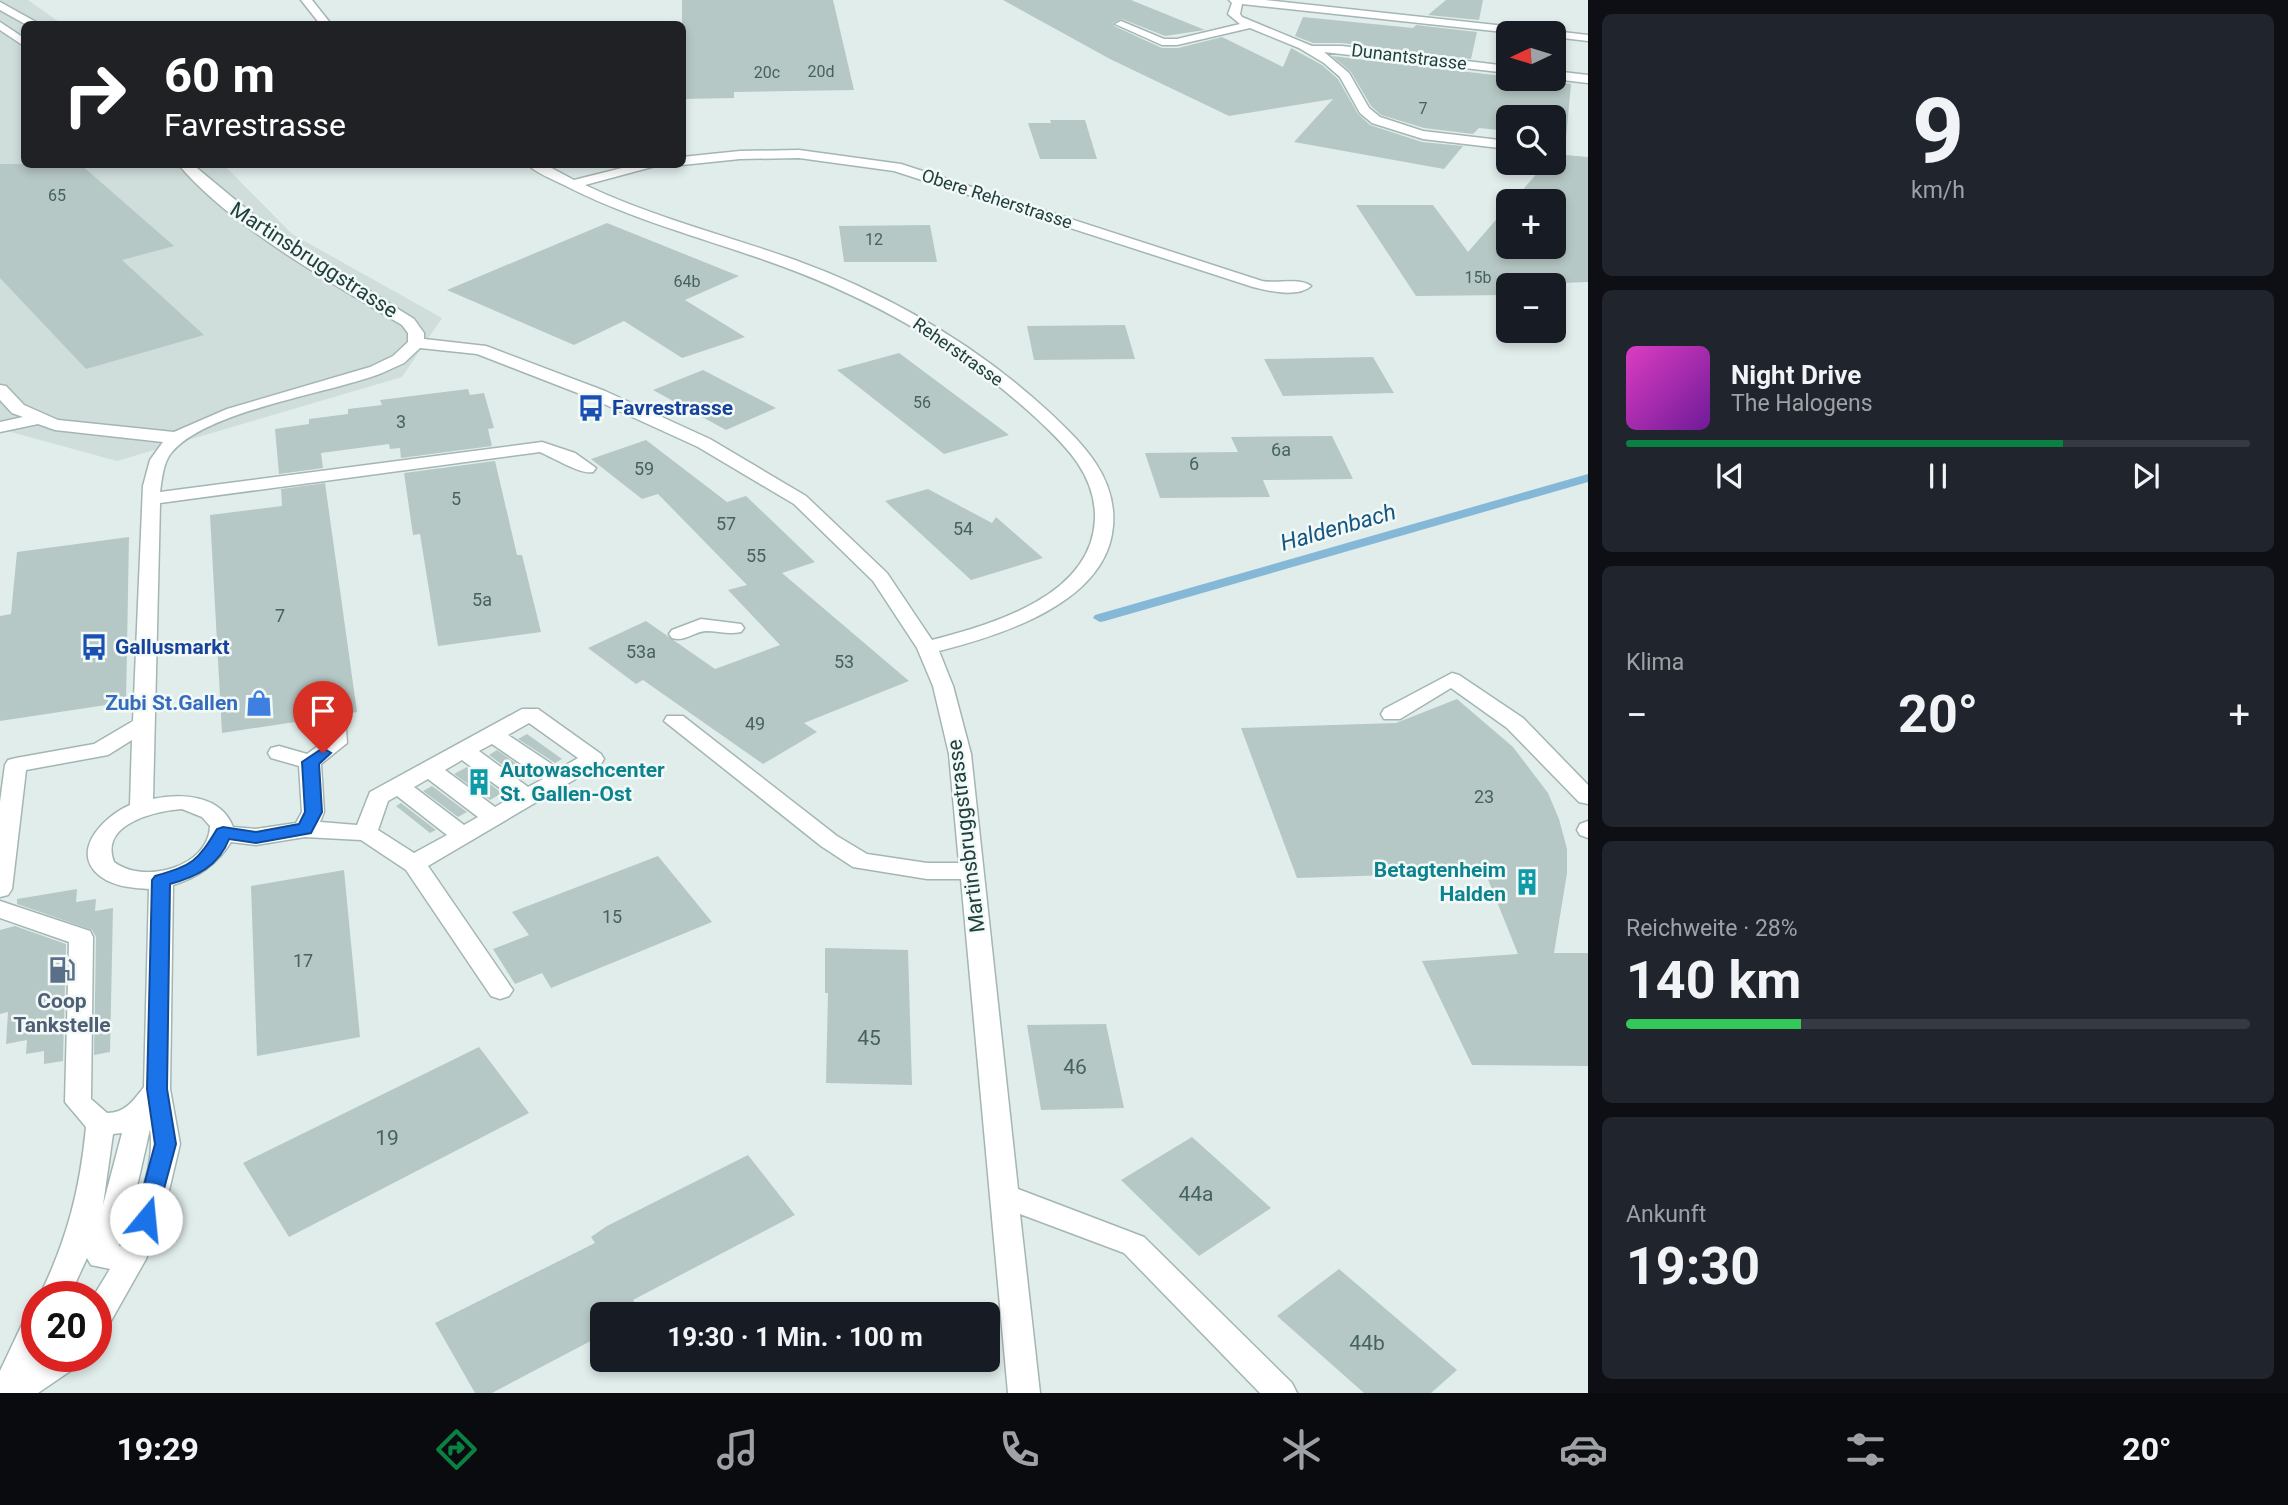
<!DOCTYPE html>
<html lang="de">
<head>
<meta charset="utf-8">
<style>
	body { margin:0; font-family:Roboto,sans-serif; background:#20242c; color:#f1f3f6; height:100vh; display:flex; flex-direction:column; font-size:26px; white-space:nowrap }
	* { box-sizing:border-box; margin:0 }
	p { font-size:23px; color:#9ea1a6 }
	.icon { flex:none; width:38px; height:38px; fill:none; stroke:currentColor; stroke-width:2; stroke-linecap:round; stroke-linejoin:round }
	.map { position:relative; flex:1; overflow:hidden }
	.drawer { display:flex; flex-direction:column; gap:14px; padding:14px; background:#0d0f14; width:700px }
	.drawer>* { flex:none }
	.hud { position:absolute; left:21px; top:21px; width:665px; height:147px; border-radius:10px; box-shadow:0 4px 10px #0003; background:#202124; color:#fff; overflow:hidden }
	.needle { width:46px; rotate:266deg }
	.tools { position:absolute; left:1496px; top:21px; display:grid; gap:14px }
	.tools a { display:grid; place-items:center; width:70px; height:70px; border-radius:10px; background:#171b24; box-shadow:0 4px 10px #0003; font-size:35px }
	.speed { position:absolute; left:21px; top:1281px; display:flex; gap:14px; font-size:35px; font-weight:700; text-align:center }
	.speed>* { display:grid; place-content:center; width:91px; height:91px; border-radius:50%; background:#171b24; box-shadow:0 4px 10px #0003; line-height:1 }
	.speed .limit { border:10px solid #d22; background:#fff; color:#111 }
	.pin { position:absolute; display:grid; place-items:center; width:60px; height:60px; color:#fff; margin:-72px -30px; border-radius:50% 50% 50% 0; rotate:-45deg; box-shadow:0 0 7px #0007 }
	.pin .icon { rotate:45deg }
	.me { position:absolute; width:77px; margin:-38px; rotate:17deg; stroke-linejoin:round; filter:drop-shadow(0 0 5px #0008) }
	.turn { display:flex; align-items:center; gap:24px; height:147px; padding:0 28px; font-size:32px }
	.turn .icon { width:91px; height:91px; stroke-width:2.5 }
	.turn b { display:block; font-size:49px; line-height:60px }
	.big { font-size:52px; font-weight:700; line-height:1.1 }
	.drawer .widget { flex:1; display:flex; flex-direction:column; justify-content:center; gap:10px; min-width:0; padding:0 24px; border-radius:10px; background:#20242c }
	.drawer .dial { align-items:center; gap:0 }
	.dial b { font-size:91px; line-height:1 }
	.song { display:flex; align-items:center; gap:21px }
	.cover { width:84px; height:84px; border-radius:10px; background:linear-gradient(135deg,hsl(310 70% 55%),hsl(280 70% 35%)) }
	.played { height:7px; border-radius:4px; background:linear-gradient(90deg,#0b8043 70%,#363941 70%) }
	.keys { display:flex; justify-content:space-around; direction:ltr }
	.heat { display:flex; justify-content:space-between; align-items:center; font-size:38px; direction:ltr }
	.charge { height:10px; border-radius:5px; background:linear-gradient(90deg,#34c759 28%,#363941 0) }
	.trip { position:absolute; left:590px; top:1302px; width:410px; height:70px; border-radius:10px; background:#171b24; box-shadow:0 4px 10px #0003; font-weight:700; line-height:70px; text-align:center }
	.tab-bar { display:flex; height:112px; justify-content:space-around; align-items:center; background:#090b0e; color:#9ea1a6 }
	.tab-bar .icon { width:49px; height:49px }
	.tab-bar .selected { color:#0b8043 }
	.tab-bar b { font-size:32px; color:#f1f3f6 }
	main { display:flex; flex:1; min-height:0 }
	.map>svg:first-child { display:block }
</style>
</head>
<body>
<main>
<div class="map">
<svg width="1588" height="1393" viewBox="0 0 1588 1393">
	<rect width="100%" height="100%" fill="#e1edeb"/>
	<path fill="#cfdddb" d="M 0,0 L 28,0 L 62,24 L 24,24 L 24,164 L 224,165 L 292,234 L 442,318 L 402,377 L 117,461 L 0,429 Z"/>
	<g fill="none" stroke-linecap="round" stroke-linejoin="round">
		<path fill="#85b7d7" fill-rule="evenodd" d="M 1588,474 L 1588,482 L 1105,621 L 1100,622 L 1093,618 L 1095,615 Z"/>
	</g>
	<path fill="#b6c8c5" d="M 682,0 L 833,0 L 854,90 L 734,92 L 734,98 L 682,99 Z
		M 1003,0 L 1131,0 L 1205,30 L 1165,36 L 1122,19 L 1113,23 L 1114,26 L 1162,48 L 1178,48 L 1222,37 L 1283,67 L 1291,48 L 1322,65 L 1338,79 L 1358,114 L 1370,125 L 1422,142 L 1463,146 L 1444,169 L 1294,142 L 1333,99 L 1229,116 L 1110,59 Z
		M 1446,0 L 1483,0 L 1479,20 L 1428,15 Z
		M 1303,17 L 1413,28 L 1416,25 L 1477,32 L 1471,59 L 1342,43 L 1313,43 L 1295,36 Z
		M 1332,56 L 1571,84 L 1566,139 L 1554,137 L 1554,117 L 1508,117 L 1508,131 L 1479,128 L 1473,134 L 1424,128 L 1381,115 L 1371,106 L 1351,72 Z
		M 1050,120 L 1085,120 L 1097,159 L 1040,159 L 1028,123 L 1051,123 Z
		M 1554,154 L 1588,157 L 1588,282 L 1508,285 L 1508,295 L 1416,296 L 1356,205 L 1433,205 L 1468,252 L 1508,206 L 1508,247 L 1554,247 L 1554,201 L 1513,201 L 1546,163 L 1554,163 Z
		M 0,164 L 80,164 L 174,246 L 122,260 L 204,335 L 86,369 L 0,278 Z
		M 607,223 L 739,276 L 685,300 L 745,337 L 682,358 L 624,321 L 574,345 L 447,290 Z
		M 930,225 L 937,262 L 844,262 L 839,226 Z
		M 1125,325 L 1135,359 L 1034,360 L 1027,326 Z
		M 899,353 L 1009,435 L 944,454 L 837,370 Z
		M 1373,357 L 1394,393 L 1283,396 L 1264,359 Z
		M 703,370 L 776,408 L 726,430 L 653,390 Z
		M 468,389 L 470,395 L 484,393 L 494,428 L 488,429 L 492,446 L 401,458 L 400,448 L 390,449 L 389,444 L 321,453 L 323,468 L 279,474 L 275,429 L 309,424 L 309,419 L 348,414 L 348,409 L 382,405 L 380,400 Z
		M 1332,436 L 1353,479 L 1263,480 L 1270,497 L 1160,498 L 1145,453 L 1238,452 L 1231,437 Z
		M 646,440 L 727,502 L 746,496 L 815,562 L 782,573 L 909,681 L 804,723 L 817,732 L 763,764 L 643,680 L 636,684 L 588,648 L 646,621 L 715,669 L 780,645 L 728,590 L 747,585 L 658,494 L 642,499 L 591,459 Z
		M 495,461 L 517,555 L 522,555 L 541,632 L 438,646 L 420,534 L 413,535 L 404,473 Z
		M 325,483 L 357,712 L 347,714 L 342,708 L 326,708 L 321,718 L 222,733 L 210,515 L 282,506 L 281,489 Z
		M 928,489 L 992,523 L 996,517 L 1043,558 L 971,580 L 885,501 Z
		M 129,537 L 126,702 L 0,721 L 0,616 L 11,614 L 17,552 Z
		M 1457,699 L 1513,747 L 1548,793 L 1559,819 L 1567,849 L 1567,873 L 1554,953 L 1588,953 L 1588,1066 L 1472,1065 L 1422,961 L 1518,954 L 1485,872 L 1297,878 L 1241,728 L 1396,723 Z
		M 527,734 L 562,759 L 555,763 L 518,739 Z
		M 497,750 L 533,775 L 523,780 L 489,755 Z
		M 467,767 L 502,793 L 490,800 L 454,774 Z
		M 432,786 L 467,812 L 458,817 L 423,791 Z
		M 401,803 L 436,830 L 430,833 L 396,806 Z
		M 658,856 L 712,922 L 551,988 L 542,973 L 515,984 L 493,949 L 529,935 L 512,912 Z
		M 344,870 L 360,1037 L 257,1056 L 251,886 Z
		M 77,889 L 76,902 L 96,899 L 95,911 L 113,908 L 110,1052 L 94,1055 L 96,937 L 92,930 L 17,904 L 17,899 Z
		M 15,926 L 66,944 L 63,1061 L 44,1064 L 44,1051 L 26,1054 L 27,1040 L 6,1044 L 8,1012 L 0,1014 L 0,930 Z
		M 825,948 L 908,950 L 912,1085 L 826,1083 L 828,993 L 825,993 Z
		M 1106,1024 L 1124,1108 L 1041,1110 L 1027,1025 Z
		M 479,1047 L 529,1113 L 289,1237 L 243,1163 Z
		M 1192,1137 L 1271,1208 L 1199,1256 L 1121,1180 Z
		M 748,1155 L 795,1215 L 633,1300 L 643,1314 L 602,1314 L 602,1335 L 492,1393 L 475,1393 L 435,1323 L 595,1243 L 591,1237 L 607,1226 Z
		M 1339,1269 L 1457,1370 L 1431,1393 L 1364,1393 L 1277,1316 Z"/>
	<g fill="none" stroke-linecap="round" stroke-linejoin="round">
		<defs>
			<path id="minor" d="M 301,0 L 312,0 L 331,24 L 320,24 Z
				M 1229,0 L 1265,0 L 1543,30 L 1549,33 L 1513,33 L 1242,4 L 1240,14 L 1242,17 L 1312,46 L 1342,46 L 1508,66 L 1508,73 L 1324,52 L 1349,73 L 1369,108 L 1380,117 L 1423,131 L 1508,141 L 1508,149 L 1423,139 L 1372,123 L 1360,113 L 1340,77 L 1324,63 L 1299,48 L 1250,28 L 1177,45 L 1162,45 L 1115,24 L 1121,21 L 1164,39 L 1177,39 L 1240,24 L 1228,14 L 1232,3 Z
				M 0,2 L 36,22 L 38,24 L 25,24 L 0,10 Z
				M 0,22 L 24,38 L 24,46 L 0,30 Z
				M 1554,31 L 1588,35 L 1588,41 L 1554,37 L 1554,33 L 1549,33 Z
				M 1554,71 L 1588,75 L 1588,83 L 1554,79 Z
				M 799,150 L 901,164 L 1262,281 C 1277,284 1300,277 1311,286 C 1297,298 1269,291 1253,287 L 894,171 L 799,158 L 740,159 L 682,165 L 680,164 L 682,164 L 682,157 L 740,151 Z
				M 178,164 L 192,164 L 268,227 L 414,319 L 424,333 L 424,339 L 486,346 L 605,391 L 710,439 L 806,496 L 887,573 L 932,640 C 993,624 1092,596 1095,519 C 1096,475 1066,446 1036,418 C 953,341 854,289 747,254 C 685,233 622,215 564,185 C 552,179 536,173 527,164 L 544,164 L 574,180 L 638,164 L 663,164 L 585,185 C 652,217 725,235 795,260 C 888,294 975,344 1048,411 C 1082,443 1117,476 1113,526 C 1107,603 1001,635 939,651 L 953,686 L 971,754 L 1018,1189 L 1144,1237 L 1292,1383 L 1297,1393 L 1260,1393 L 1124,1253 L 1020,1214 L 1040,1393 L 1008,1393 L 961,879 L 927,879 L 853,867 L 821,846 L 664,721 L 667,716 L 683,716 L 837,836 L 867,854 L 927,863 L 959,863 L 949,754 L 933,686 L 917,648 L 873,581 L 794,504 L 698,447 L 593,399 L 477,354 L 420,348 L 404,363 L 382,373 C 328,394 208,410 172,452 C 163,462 162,479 160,492 L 542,442 L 575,453 L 596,468 L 593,472 C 581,475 554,458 540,452 L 160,503 L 153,799 C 181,793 221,795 233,827 L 256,829 L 296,823 L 302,812 L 299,766 L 271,758 L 268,753 L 271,748 L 279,746 L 307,754 L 325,741 L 323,716 L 326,711 L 342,711 L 345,716 L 347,743 L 321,764 L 324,812 L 320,822 L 357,825 L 370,792 L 522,709 L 538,709 L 601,754 L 604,759 L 601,764 L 428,866 L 513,990 L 509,996 L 500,999 L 491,996 L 406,870 L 361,840 L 305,837 L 256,845 L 231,842 C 217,864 199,877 173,885 L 170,1089 L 180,1144 L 167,1199 L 146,1259 L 107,1328 L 96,1332 L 96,1297 L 93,1297 L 110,1269 L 91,1265 L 87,1258 L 69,1297 L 39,1297 C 67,1240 80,1190 86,1127 L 65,1102 L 69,942 L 0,918 L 0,901 L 90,931 L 93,937 L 91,1099 L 107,1113 C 125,1113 133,1101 144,1087 L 149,889 C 134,888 119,887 106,880 C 65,856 102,817 130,805 L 132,740 L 108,755 L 26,770 L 12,889 L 8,895 L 0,897 L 0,802 L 5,765 L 8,760 L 16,758 L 94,744 L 133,721 L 143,486 L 150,460 L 163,442 L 55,430 L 38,424 L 0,432 L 0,422 L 23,417 L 12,413 L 0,400 L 0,385 L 6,386 L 24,405 L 58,420 L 174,432 L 227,409 L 370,367 L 393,356 L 408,342 L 408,333 L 402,325 C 332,283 231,227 178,164 ZM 529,723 L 578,758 L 559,769 L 508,735 ZM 492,744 L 543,779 L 528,787 L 479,751 ZM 462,760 L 512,797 L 495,807 L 445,770 ZM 428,779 L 478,817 L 464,825 L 414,787 ZM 397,796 L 447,835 L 414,853 L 378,830 L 388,801 ZM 182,809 L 202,817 L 210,826 C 209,867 144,885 114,862 C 99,824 155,811 182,809 ZM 150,1129 C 156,1167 135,1210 121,1246 L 119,1246 L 138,1182 ZM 122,1133 L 103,1205 L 113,1134 Z
				M 701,619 L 741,624 L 744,628 L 741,632 C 729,635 718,631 706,631 C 693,632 685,642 672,638 L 669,634 L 672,630 Z
				M 1452,673 L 1459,675 L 1523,718 L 1588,785 L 1588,804 L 1579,802 L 1507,728 L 1451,688 L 1400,719 L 1384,719 L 1381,714 L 1384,709 Z
				M 1588,821 L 1588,838 L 1580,835 L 1577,830 L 1580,824 Z
				M 37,1312 L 36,1361 L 42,1356 L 83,1356 L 79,1365 L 38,1393 L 0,1393 L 0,1371 L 26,1316 Z"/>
		</defs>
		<use href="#minor" stroke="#a3b6b4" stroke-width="3"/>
		<use href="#minor" fill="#fff" fill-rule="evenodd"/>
	</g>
	<path fill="#1a73e8" stroke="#114b97" stroke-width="2" d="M 323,748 L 331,753 L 319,764 L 322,812 L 311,833 L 256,843 L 229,839 C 219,866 196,877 170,884 L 167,1089 L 176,1144 L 156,1219 L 153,1225 L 146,1228 L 138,1225 L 135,1219 L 155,1144 L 147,1089 L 152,880 L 155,876 C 193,865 197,862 217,829 L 223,827 L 256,832 L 299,824 L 305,812 L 302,762 Z"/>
	<defs>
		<symbol id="bus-bare" viewBox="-9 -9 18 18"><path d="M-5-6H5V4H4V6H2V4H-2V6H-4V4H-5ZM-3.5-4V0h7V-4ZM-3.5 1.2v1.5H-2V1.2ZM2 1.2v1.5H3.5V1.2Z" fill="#1a4fb4" stroke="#f2f9f7" stroke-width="2.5" paint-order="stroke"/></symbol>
		<symbol id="shop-bare" viewBox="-9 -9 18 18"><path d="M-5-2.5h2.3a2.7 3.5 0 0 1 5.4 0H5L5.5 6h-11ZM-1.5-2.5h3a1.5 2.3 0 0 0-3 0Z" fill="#3f7fe0" stroke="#f2f9f7" stroke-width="2.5" paint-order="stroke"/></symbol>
		<symbol id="building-bare" viewBox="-9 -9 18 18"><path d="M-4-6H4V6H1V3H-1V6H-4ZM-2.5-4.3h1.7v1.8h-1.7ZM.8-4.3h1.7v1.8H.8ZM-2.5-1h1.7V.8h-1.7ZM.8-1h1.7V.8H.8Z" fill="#0f9aa8" stroke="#f2f9f7" stroke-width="2.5" paint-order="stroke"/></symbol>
		<symbol id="fuel-bare" viewBox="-9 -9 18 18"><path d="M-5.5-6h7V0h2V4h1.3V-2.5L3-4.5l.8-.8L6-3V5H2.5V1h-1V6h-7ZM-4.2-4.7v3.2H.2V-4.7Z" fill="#5c6f8a" stroke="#f2f9f7" stroke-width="2.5" paint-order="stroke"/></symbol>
	</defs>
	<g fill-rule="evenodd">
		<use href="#bus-bare" x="572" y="389" width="38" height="38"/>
		<use href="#bus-bare" x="75" y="628" width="38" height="38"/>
		<use href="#shop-bare" x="240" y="684" width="38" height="38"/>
		<use href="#building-bare" x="460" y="763" width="38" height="38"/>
		<use href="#building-bare" x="1508" y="863" width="38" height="38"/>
		<use href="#fuel-bare" x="43" y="951" width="38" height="38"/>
	</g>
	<g text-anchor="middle" stroke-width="5" stroke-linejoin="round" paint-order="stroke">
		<g font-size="16" fill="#466260">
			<text x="821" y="77">20d</text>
			<text x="767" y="78">20c</text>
			<text x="1423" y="114">7</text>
			<text x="57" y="201">65</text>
			<text x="874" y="245">12</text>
			<text x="1478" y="283">15b</text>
			<text x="687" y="287">64b</text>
			<text x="922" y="408">56</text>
		</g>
		<g font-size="18" fill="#20403f" stroke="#f2f9f7">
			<text transform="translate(1409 57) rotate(7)" y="6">Dunantstrasse</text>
			<text transform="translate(997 199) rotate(18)" y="6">Obere Reherstrasse</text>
			<text transform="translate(958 352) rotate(35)" y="6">Reherstrasse</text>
		</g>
		<g font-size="18" fill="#466260">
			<text x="401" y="428">3</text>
			<text x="1281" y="456">6a</text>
			<text x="1194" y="470">6</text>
			<text x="644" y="475">59</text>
			<text x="456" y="505">5</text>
			<text x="726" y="530">57</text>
			<text x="963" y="535">54</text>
			<text x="756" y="562">55</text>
			<text x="482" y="606">5a</text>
			<text x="280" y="622">7</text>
			<text x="641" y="658">53a</text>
			<text x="844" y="668">53</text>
			<text x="755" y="730">49</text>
			<text x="1484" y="803">23</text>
			<text x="612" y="923">15</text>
			<text x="303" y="967">17</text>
		</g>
		<g font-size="21" fill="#20403f" stroke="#f2f9f7">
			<text transform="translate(314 260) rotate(33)" y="7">Martinsbruggstrasse</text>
			<text transform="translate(966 836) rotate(-97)" y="7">Martinsbruggstrasse</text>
		</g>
		<g font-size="21" font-weight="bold" fill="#164399" stroke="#f2f9f7" text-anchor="start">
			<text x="612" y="415">Favrestrasse</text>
			<text x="115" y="654">Gallusmarkt</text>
		</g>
		<g font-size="21" font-weight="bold" fill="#366cbe" stroke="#f2f9f7" text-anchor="end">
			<text x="238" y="710">Zubi St.Gallen</text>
		</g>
		<g font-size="21" font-weight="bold" fill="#0d838f" stroke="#f2f9f7" text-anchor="start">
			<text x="500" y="777">Autowaschcenter<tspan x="500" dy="24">St. Gallen-Ost</tspan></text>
			<text x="1506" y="877" text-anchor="end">Betagtenheim<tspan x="1506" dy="24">Halden</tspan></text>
		</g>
		<g font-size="21" font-weight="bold" fill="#4e5e75" stroke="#f2f9f7">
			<text x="62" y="1008">Coop<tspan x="62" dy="24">Tankstelle</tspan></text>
		</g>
		<g font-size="21" fill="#466260">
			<text x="869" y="1045">45</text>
			<text x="1075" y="1074">46</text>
			<text x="387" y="1145">19</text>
			<text x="1196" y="1201">44a</text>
			<text x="1367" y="1350">44b</text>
		</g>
		<g font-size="23" font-style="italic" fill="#155581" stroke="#f2f9f7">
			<text transform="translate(1338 527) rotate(-16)" y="8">Haldenbach</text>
		</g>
	</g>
</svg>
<div class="tools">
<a><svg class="needle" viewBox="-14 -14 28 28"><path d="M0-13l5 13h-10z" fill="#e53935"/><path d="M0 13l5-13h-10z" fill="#9ea1a6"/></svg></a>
<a><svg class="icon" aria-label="search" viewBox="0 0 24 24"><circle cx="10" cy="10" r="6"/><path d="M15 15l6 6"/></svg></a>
<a>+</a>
<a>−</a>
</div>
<div class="speed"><div class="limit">20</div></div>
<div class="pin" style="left:323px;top:753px;background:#d93025"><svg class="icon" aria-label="arrive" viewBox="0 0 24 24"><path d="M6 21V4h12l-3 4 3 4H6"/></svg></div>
<svg class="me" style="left:146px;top:1219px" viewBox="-20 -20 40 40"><circle r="19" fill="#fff"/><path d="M0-13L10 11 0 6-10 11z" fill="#1a73e8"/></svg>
<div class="trip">19:30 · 1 Min. · 100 m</div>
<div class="hud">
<div class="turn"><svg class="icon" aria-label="right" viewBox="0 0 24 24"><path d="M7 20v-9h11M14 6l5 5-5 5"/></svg><div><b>60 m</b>Favrestrasse</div></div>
</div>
</div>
<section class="drawer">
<div class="widget dial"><b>9</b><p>km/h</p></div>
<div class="widget">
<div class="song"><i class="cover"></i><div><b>Night Drive</b><p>The Halogens</p></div></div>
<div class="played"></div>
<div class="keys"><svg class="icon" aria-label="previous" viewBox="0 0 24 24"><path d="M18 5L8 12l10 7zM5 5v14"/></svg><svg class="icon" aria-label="pause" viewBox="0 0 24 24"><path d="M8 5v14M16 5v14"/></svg><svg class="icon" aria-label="next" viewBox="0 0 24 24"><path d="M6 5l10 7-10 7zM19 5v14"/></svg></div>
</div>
<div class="widget"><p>Klima</p>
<div class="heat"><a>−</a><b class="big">20°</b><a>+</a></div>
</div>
<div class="widget"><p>Reichweite · 28%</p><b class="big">140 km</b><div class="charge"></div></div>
<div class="widget"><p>Ankunft</p><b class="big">19:30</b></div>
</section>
</main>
<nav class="tab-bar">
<b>19:29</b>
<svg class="icon selected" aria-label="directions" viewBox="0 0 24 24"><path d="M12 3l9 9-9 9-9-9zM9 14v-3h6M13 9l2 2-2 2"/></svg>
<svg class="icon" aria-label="music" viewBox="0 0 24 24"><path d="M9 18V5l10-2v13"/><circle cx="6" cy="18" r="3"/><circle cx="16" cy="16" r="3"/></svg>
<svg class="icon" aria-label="phone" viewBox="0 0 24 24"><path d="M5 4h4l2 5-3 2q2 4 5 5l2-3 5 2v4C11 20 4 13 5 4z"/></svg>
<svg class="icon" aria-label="climate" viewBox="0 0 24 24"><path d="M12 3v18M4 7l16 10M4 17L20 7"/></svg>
<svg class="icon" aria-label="car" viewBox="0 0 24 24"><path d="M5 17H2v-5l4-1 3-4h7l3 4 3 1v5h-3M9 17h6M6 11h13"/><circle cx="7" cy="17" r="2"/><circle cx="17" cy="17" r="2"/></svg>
<svg class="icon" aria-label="filters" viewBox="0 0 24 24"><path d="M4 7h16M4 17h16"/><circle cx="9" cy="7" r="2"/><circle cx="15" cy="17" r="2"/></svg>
<b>20°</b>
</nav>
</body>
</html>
